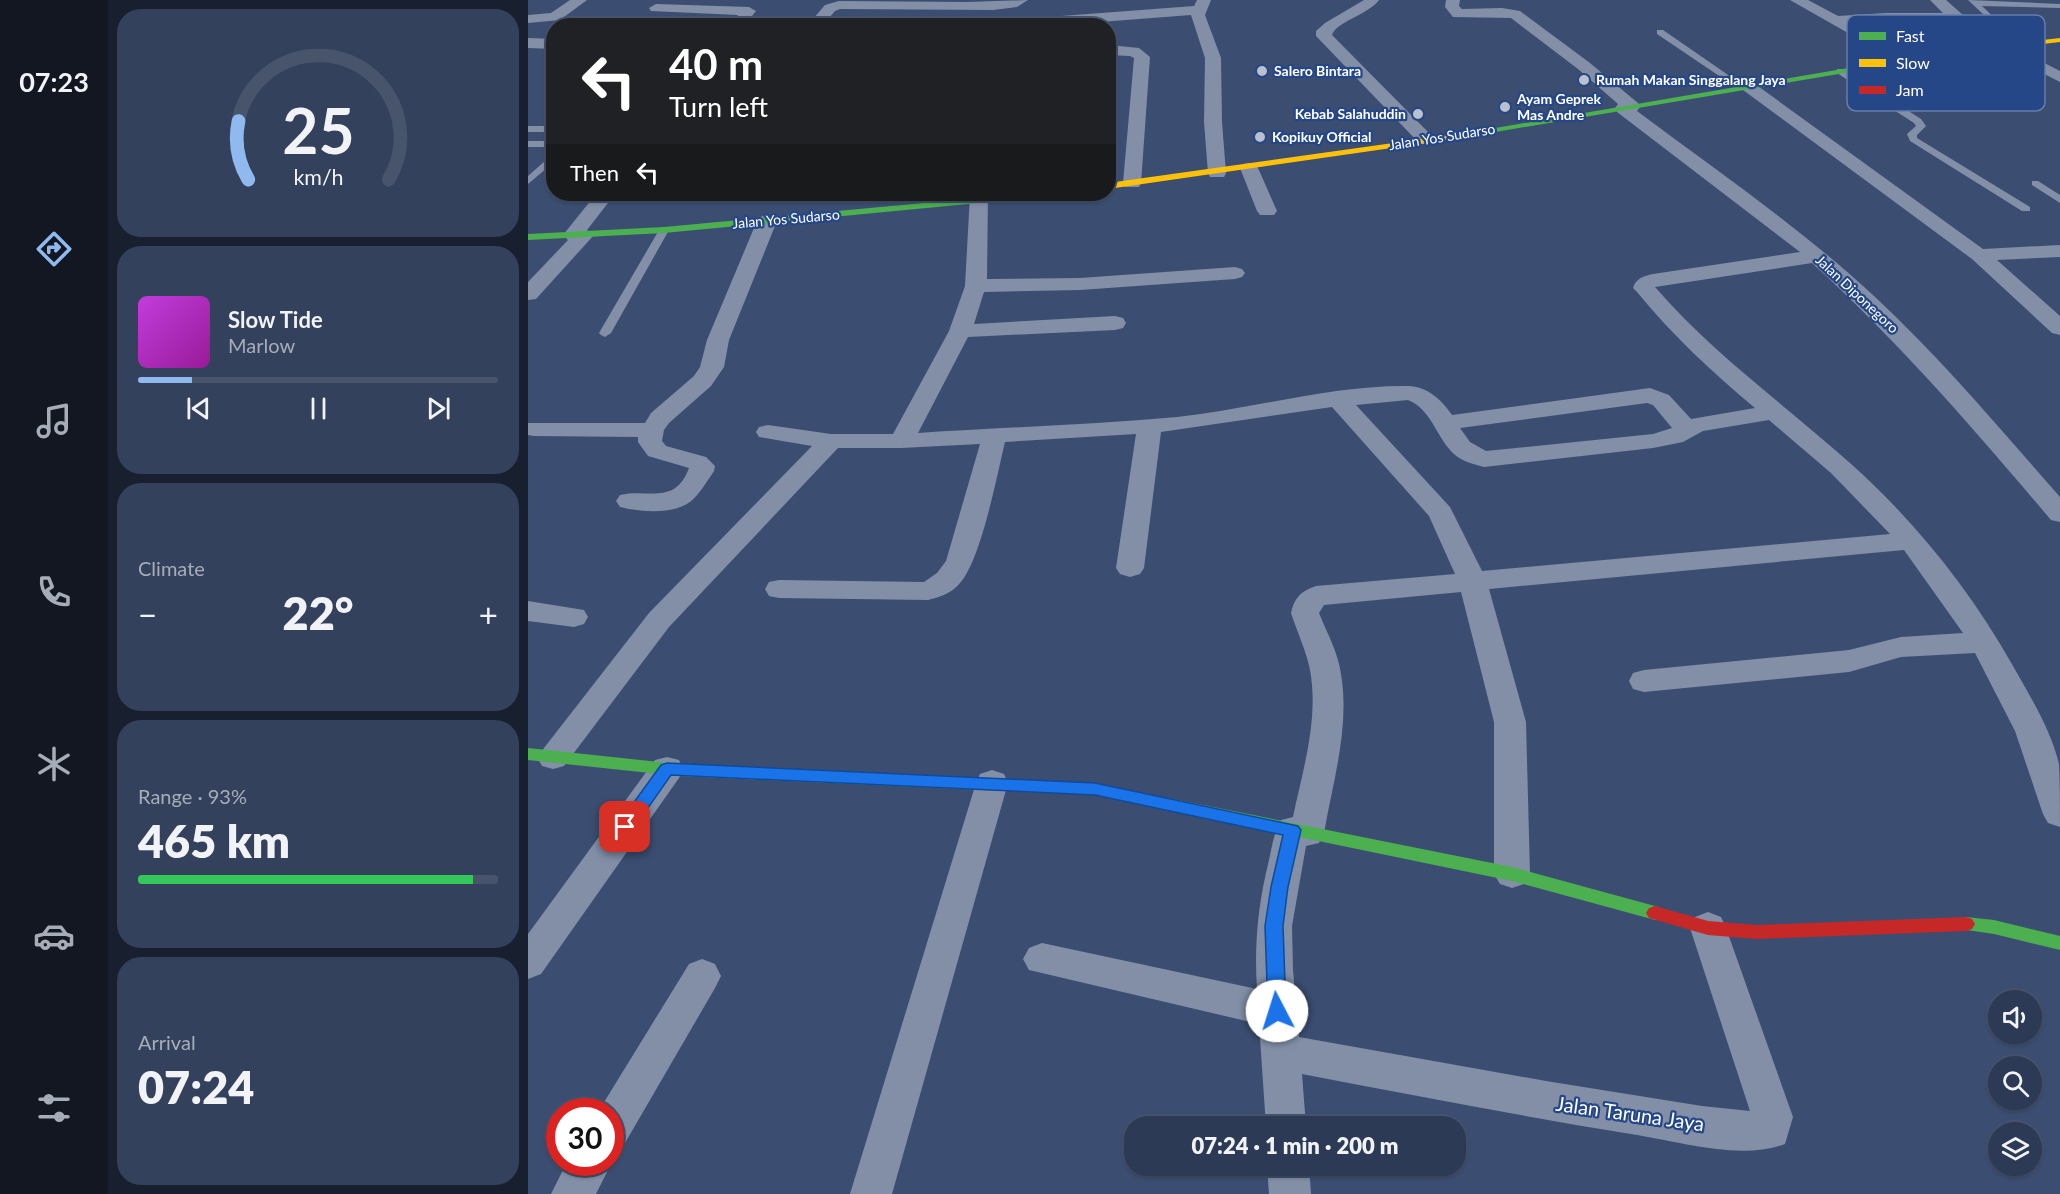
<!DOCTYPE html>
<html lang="en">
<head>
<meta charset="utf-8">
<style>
	body { margin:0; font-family:Lato,sans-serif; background:#34415c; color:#f1f3f6; height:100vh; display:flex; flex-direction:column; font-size:22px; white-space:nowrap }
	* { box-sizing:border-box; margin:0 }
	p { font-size:20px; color:#a6adb9 }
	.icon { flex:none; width:33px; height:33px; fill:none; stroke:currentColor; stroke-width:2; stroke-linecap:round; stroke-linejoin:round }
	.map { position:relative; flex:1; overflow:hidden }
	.details { display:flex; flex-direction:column; gap:9px; padding:9px; background:#18202f; width:420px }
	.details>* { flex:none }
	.hud { position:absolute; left:18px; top:18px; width:570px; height:183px; border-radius:24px; box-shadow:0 2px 4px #0004,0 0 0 2px #48546c; background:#202124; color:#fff; overflow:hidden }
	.tools { position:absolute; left:1460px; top:990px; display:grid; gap:12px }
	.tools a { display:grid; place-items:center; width:54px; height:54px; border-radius:50%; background:#2c3a56; box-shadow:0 2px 4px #0004,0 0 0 2px #48546c; font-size:30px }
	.speed { position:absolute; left:18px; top:1098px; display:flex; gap:12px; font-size:30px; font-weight:700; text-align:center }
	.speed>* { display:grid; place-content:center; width:78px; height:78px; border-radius:50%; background:#2c3a56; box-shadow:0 2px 4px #0004,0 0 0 2px #48546c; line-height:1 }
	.speed .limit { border:9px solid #d22; background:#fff; color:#111 }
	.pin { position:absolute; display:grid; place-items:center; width:51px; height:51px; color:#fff; margin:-26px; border-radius:12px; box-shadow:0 3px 9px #0006 }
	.me { position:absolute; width:66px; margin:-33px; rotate:355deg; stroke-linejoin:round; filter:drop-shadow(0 0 4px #0008) }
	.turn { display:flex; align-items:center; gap:21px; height:126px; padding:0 24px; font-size:27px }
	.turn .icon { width:78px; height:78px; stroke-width:2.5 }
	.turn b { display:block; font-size:42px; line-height:51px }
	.then { display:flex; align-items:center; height:57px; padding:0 24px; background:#0003; gap:12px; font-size:22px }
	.big { font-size:45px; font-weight:800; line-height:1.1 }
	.details .widget { flex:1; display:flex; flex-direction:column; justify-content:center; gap:9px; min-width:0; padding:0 21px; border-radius:24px; background:#34415c }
	.details .dial { align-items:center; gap:0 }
	.dial svg { height:156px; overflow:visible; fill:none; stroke:#48546c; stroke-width:7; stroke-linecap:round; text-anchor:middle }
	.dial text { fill:#f1f3f6; stroke:none }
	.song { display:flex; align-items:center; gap:18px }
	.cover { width:72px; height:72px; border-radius:9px; background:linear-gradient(135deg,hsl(290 70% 55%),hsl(300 70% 35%)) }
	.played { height:6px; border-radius:3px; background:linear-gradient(90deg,#90b9f0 15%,#48546c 15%) }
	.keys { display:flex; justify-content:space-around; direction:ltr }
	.heat { display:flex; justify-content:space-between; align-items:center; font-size:33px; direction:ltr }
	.charge { height:9px; border-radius:4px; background:linear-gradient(90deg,#34c759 93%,#48546c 0) }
	.trip { position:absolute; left:596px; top:1116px; width:342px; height:60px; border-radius:24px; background:#2c3a56; box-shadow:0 2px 4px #0004,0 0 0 2px #48546c; font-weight:800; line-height:60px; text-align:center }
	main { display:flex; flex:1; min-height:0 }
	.tabs { display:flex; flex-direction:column; width:108px; justify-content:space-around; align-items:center; background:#121722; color:#a6adb9 }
	.tabs .icon { width:42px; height:42px }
	.tabs .on { color:#90b9f0 }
	.tabs b { font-size:27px; color:#f1f3f6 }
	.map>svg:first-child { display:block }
</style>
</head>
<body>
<main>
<nav class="tabs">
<b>07:23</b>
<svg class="icon on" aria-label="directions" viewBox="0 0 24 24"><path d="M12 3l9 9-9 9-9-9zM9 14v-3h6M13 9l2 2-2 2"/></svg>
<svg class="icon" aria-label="music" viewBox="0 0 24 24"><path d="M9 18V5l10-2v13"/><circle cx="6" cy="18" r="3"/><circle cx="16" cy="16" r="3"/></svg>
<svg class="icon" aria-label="phone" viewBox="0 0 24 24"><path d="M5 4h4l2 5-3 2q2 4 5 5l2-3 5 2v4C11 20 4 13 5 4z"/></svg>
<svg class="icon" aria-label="climate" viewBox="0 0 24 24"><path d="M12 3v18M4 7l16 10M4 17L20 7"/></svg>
<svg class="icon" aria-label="car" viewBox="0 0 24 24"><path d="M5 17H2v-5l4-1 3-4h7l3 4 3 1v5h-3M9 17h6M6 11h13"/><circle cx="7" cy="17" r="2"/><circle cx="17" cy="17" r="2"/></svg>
<svg class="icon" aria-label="filters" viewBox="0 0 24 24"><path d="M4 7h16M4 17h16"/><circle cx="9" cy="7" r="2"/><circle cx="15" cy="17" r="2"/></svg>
</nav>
<section class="details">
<div class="widget dial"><svg viewBox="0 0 100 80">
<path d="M14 69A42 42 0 1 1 86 69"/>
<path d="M14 69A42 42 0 0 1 9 39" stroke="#90b9f0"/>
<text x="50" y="56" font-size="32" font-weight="700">25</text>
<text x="50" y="72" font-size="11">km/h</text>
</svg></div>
<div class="widget">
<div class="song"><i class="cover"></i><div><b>Slow Tide</b><p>Marlow</p></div></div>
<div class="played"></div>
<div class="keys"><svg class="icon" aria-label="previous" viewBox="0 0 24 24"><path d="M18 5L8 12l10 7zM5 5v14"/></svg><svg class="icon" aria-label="pause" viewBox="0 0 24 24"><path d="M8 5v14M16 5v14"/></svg><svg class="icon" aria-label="next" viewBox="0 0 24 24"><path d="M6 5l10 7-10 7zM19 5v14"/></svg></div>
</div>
<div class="widget"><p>Climate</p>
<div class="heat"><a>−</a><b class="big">22°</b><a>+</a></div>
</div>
<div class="widget"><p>Range · 93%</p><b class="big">465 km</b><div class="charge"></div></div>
<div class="widget"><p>Arrival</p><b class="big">07:24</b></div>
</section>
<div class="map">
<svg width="1532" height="1194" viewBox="0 0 1532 1194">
	<rect width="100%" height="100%" fill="#3b4e72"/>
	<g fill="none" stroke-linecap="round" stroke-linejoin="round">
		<path fill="#828fa7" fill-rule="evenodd" d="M 1440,0 L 1532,4 L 1532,8 L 1454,6 L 1492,42 L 1493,44 L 1489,46 Z
			M 1129,30 L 1135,30 L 1219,88 L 1212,90 L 1129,34 Z
			M 1309,69 L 1315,69 L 1393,119 L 1398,126 L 1389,135 L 1389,138 L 1502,207 L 1502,211 L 1494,211 L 1382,141 L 1379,134 L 1388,126 L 1386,123 L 1309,73 Z
			M 0,126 L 26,126 L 26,132 L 0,132 Z
			M 0,141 L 26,141 L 26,147 L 0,147 Z
			M 26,153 L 26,162 L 0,184 L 0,176 Z
			M 1504,181 L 1510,181 L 1532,195 L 1532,203 L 1504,185 Z
			M 136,227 L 141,230 L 83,333 L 77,337 L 73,335 L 71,333 L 131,230 Z"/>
		<path fill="#828fa7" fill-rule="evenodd" d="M 42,0 L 59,0 L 32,20 L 0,23 L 0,15 L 23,13 Z
			M 500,0 L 489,7 L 465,10 L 312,9 L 307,11 L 294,26 L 279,26 L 297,5 L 311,1 L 439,2 Z
			M 669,0 L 683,0 L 677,15 L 693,58 L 694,122 L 698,173 L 696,177 L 682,177 L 680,173 L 676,122 L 677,58 L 663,15 L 520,26 L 503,26 L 500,22 L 507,18 L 666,6 Z
			M 836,0 L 851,0 C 840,15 809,21 804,35 L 904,136 L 907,140 L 904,144 L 892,144 L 788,36 L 788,31 L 797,23 Z
			M 918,0 L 932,0 L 931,6 L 934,9 L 974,8 L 992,11 L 1062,63 L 1110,103 L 1112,107 L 1109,111 C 1189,171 1273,228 1346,296 C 1413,358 1472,429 1532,497 L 1532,522 L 1523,520 C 1447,430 1371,342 1284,263 L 1127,287 C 1185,354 1256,404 1322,463 C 1387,521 1443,591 1485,666 C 1502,696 1523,730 1531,764 C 1532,783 1532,808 1532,827 L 1520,823 L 1515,814 L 1487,731 L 1447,653 L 1373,657 L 1321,672 L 1116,692 L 1105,689 L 1101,681 L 1105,673 L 1116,670 L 1321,650 L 1373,637 L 1435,633 L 1376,550 L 961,589 L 998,722 L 1002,874 L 996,884 L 984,888 L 972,884 L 966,874 L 966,722 L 933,592 L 796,605 L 791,613 C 799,633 810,652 813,674 C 822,727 805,781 796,833 L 791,843 L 778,846 L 764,926 L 765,970 L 771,1037 L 1018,1081 L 1174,1106 L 1222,1111 L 1162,928 L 1167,917 L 1180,912 L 1193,917 L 1198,928 L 1265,1117 L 1257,1144 C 1213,1161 1149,1141 1103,1134 C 993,1116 883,1095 774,1074 L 778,1126 L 738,1126 L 731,1024 L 501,970 L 495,959 L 501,948 L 514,943 L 729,989 C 726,945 730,904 741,860 C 744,846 746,833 753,820 L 765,817 C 775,769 791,719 782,670 C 778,650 769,632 763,613 C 766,598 773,591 788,586 L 927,574 L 901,516 L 804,407 L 633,432 L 616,568 L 612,574 L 602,577 L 592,574 L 588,568 L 608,434 L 477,442 C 469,475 453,560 432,583 C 424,593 412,597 400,600 L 251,598 L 241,596 L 237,589 L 241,582 L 251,580 L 396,582 L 409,573 L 418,561 L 452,444 L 373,448 L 310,448 L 141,627 L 36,766 L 25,769 L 14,766 L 9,757 L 121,613 L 284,446 L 231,437 L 228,432 L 231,427 L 240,425 L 303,434 L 365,434 L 421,331 L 437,286 L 442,194 L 460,194 L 459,279 L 552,278 L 707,267 L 714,269 L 717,273 L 714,277 L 707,279 L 552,290 L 456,292 L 446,324 L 587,316 L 595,318 L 598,323 L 595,328 L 587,330 L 440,337 L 390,433 C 476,427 564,425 649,417 C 726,409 803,385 880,386 C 899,386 914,400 924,415 L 1122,388 L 1141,395 L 1163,419 L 1227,408 C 1184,372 1144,335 1109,292 L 1105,288 C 1108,278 1116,276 1125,274 L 1272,252 L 1089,112 L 1087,108 L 1090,104 L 1050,69 L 983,18 L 925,17 L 917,7 ZM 880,400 C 907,411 909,445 933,459 C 940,463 949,465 956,467 L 1125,448 L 1155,442 L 1175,431 L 1241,420 L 1303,473 L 1362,534 L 954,571 L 922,507 L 828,405 ZM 1119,403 L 1125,405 L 1144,428 L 1125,434 L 958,451 L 942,442 L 932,428 Z
			M 1262,0 L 1280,0 L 1310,16 L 1358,13 L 1415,13 L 1402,0 L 1418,0 L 1452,30 L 1532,71 L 1532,82 L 1442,36 L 1425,21 L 1358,21 L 1324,24 L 1385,59 L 1377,64 L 1371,62 Z
			M 128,4 L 221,7 L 228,11 L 216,26 L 201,26 L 210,15 L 123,11 L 121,8 Z
			M 0,38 L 26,39 L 26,49 L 0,48 Z
			M 580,45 L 611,48 L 622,57 L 613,183 L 611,187 L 597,187 L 595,183 L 606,58 L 602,56 L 580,55 Z
			M 1221,82 L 1227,84 L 1455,249 L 1532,245 L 1532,257 L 1469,260 L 1532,316 L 1532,335 L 1524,333 L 1444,259 L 1215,90 L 1213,87 Z
			M 721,163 L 727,164 L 730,168 L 749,211 L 746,215 L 732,215 L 729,211 L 712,168 L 715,164 Z
			M 68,194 L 87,194 L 59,230 L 66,235 L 8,299 L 0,300 L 0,282 L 40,240 L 35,235 Z
			M 239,215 L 246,217 L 249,221 L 201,340 L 196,367 L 183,386 L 141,423 L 136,430 L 134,441 L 138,446 L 178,457 L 187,466 L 186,471 C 179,481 172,494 162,502 C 144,515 112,512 92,507 L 88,501 L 92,495 C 120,488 147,506 161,468 L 120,456 L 110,442 L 110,437 L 6,436 L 0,435 L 0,423 L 117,423 L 123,413 L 166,376 L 172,367 L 179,340 L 229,221 L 232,217 Z
			M 0,601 L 56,610 L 60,617 L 56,624 L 46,627 L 0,621 Z
			M 139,757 L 151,760 L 155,769 L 151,778 L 13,974 L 0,979 L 0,934 L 127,760 Z
			M 464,770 L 476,774 L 480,783 L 364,1194 L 322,1194 L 448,783 L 452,774 Z
			M 174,959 L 187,964 L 193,976 L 187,988 L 97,1143 L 82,1149 L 82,1112 L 70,1112 L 161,964 Z
			M 82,1159 L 84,1162 L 68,1194 L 23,1194 L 39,1162 L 82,1162 Z
			M 739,1166 L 781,1166 L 783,1194 L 741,1194 Z"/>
		<path fill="#4caf50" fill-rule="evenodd" d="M 1414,52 L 1418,54 L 1417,56 L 944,136 L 940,134 L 944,132 Z
			M 492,194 L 519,194 L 515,197 L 136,233 L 0,240 L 0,234 L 136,227 Z
			M 0,748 L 150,764 L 454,778 L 460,780 L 462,784 L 460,788 L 454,790 L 150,776 L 0,760 Z
			M 635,797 L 984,867 L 1127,906 L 1133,908 L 1136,913 L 1133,918 L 1127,920 L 984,881 L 635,809 L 629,807 L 627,803 L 629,799 Z
			M 1438,917 L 1466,920 L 1532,936 L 1532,950 L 1466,934 L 1432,929 L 1429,924 L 1432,919 Z"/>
		<path fill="#ffc107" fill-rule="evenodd" d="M 1532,38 L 1532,42 L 1414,56 L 1410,54 L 1414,52 Z
			M 944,132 L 948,134 L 947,136 L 580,189 L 580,183 Z"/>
		<path fill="#c62828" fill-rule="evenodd" d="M 454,778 L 567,783 L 635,797 L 641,799 L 643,803 L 641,807 L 635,809 L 567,795 L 454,790 L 448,788 L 446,784 L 448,780 Z
			M 1127,906 L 1180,921 L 1229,925 L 1438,917 L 1444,919 L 1447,924 L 1444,929 L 1438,931 L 1229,939 L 1180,935 L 1121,918 L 1118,913 L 1121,908 Z"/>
	</g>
	<path fill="#1a73e8" stroke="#114b97" stroke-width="1.5" d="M 139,763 L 567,783 L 770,826 L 773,830 L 760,887 L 755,926 L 758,1011 L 756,1017 L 749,1020 L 743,1017 L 740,1011 L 737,926 L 743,887 L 755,835 L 567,795 L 143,775 L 103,832 L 97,834 L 91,832 L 89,827 L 91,823 L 133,765 Z"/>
	<g fill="#bac1ce" stroke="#254788" stroke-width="2">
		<circle cx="734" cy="71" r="6"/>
		<circle cx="1056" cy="80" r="6"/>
		<circle cx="977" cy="107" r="6"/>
		<circle cx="890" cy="114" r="6"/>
		<circle cx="732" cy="137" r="6"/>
	</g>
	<g text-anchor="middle" stroke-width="4.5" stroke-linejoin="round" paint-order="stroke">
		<g font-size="14" font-weight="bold" fill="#fff" stroke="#254788" text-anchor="start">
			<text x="746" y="76">Salero Bintara</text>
			<text x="1068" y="85">Rumah Makan Singgalang Jaya</text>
			<text x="989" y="104">Ayam Geprek<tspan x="989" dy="16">Mas Andre</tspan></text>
			<text x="878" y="119" text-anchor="end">Kebab Salahuddin</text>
			<text x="744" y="142">Kopikuy Official</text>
		</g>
		<g font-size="14" fill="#fff" stroke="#254788">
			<text transform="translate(914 137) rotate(-9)" y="5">Jalan Yos Sudarso</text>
			<text transform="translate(258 219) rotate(-5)" y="5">Jalan Yos Sudarso</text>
			<text transform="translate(1329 294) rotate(43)" y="5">Jalan Diponegoro</text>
		</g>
		<g font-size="20" fill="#fff" stroke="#254788">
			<text transform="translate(1102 1114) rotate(8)" y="7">Jalan Taruna Jaya</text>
		</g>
	</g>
	<rect x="1319" y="15" width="198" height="96" rx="9" fill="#254788" stroke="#667eac" stroke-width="1.5"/>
	<rect x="1331" y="32" width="27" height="8" fill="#4caf50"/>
	<rect x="1331" y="59" width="27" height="8" fill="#ffc107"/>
	<rect x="1331" y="86" width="27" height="8" fill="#c62828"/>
	<g font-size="16" fill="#fff">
		<text x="1368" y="42">Fast</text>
		<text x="1368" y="69">Slow</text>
		<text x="1368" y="96">Jam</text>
	</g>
</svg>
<div class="tools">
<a><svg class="icon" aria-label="sound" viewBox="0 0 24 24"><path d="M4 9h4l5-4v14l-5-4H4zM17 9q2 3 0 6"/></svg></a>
<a><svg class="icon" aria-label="search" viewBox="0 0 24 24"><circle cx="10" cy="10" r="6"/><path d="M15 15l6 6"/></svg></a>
<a><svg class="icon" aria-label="layers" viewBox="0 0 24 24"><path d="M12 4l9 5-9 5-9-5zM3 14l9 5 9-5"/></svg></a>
</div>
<div class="speed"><div class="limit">30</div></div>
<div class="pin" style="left:97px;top:827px;background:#d93025"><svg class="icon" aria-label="arrive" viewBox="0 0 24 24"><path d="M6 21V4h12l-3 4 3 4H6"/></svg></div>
<svg class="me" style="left:749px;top:1011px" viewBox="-20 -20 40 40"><circle r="19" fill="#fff"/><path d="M0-13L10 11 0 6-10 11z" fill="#1a73e8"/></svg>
<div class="trip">07:24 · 1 min · 200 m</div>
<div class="hud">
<div class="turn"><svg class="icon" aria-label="left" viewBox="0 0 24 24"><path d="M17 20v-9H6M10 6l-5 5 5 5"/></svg><div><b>40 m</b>Turn left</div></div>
<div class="then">Then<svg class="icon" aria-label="left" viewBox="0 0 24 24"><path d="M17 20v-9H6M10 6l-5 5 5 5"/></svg></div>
</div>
</div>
</main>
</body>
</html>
